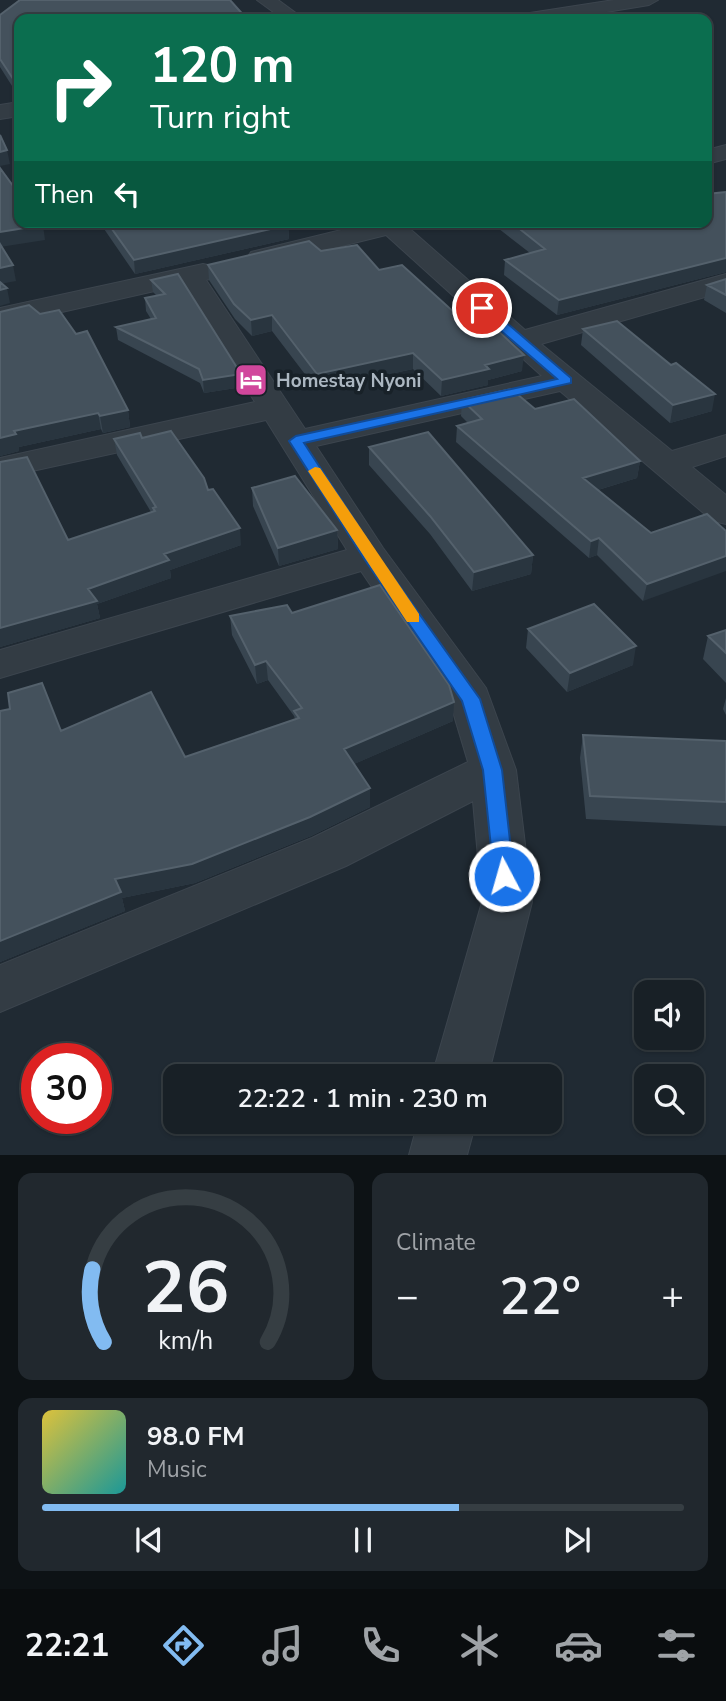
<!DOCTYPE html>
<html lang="en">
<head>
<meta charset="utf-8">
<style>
	body { margin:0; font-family:"Nunito Sans",sans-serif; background:#21282e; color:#f1f3f6; height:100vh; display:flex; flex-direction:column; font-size:26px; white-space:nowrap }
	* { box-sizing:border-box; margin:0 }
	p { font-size:23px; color:#9fa3a7 }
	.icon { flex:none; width:38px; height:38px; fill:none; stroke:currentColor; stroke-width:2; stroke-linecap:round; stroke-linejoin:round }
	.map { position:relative; height:1155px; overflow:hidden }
	.side { display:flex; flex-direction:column; gap:18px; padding:18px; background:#0d1215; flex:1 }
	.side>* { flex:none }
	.banner { position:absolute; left:14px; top:14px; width:698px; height:214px; border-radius:14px; box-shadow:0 2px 5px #0004,0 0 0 2px #363e43; background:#0b6e4f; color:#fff; overflow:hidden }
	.controls { position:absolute; left:634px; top:980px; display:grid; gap:14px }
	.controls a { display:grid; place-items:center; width:70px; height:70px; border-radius:14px; background:#182026; box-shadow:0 2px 5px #0004,0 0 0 2px #363e43; font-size:35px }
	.speed { position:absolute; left:21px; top:1043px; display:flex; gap:14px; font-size:35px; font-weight:700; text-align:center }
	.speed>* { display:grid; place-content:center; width:91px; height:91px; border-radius:50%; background:#182026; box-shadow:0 2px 5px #0004,0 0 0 2px #363e43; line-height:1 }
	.speed .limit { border:10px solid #d22; background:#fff; color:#111 }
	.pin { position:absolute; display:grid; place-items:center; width:60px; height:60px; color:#fff; margin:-30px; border:4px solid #fff; border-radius:50%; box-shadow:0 2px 7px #0007 }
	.me { position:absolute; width:77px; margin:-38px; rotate:354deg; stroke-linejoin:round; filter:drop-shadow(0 0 5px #0008) }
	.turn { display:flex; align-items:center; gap:24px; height:147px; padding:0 21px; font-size:32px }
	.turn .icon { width:91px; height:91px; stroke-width:2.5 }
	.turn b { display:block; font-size:49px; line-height:60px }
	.then { display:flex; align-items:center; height:66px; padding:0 21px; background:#0003; gap:14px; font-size:26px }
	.big { font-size:52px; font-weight:600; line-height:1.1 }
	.side .tile { flex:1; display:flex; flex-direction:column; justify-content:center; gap:10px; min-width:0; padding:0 24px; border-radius:14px; background:#21282e }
	.side .dial { align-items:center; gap:0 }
	.dial svg { height:182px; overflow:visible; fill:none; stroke:#363e43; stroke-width:7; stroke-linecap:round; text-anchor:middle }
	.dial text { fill:#f1f3f6; stroke:none }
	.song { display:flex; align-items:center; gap:21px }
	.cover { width:84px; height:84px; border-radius:10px; background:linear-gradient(135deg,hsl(50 70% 55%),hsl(180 70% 35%)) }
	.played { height:7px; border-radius:4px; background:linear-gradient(90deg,#82bbf1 65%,#363e43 65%) }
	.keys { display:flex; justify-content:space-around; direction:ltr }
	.heat { display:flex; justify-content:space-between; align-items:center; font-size:38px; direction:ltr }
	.side .tiles { flex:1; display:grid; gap:18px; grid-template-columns:1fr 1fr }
	.tile:last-child { grid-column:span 2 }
	.trip { position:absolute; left:163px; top:1064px; width:399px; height:70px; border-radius:14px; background:#182026; box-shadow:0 2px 5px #0004,0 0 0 2px #363e43; font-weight:600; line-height:70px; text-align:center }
	.dock { display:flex; height:112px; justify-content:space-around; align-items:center; background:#0a0d0f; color:#9fa3a7 }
	.dock .icon { width:49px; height:49px }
	.dock .active { color:#82bbf1 }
	.dock b { font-size:32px; color:#f1f3f6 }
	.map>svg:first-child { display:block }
</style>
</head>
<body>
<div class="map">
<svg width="726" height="1155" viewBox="0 0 726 1155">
	<rect width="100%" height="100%" fill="#202a33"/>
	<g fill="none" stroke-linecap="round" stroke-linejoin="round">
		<defs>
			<path id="minor" d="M 257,0 L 278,0 L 304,19 L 283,19 Z
				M 614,0 L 658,0 L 649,5 L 564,19 L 521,19 L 530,13 Z
				M 19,102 L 19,116 L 0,119 L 0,105 Z
				M 726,145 L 726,159 L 707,164 L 707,150 Z
				M 374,222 L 420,222 L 410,229 L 525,330 L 726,274 L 726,291 L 541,344 L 672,451 L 726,435 L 726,456 L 692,467 L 726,495 L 726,524 L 713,521 L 560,391 L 316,446 L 383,548 L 486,688 L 516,770 L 532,902 L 488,1076 L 432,1076 L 482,902 L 473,801 L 346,866 L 0,1012 L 0,965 L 312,838 L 468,762 L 450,702 L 361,571 L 0,678 L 0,650 L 347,550 L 266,420 L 0,478 L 0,458 L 255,402 L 181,285 L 0,326 L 0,308 L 203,264 L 213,266 L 217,272 L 213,278 L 206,280 L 305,429 L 542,376 L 386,235 L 261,266 L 251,264 L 247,258 L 251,252 Z
				M 418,1122 L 476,1122 L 467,1155 L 409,1155 Z"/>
		</defs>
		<use href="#minor" stroke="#3c454e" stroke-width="2"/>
		<use href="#minor" fill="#333c44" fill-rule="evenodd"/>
	</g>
	<path fill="#384550" d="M 0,15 L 19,19 L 19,97 L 0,67 Z
		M 726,192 L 726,272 L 557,315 L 504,275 L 505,260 L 530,253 L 494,225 L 495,222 L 707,222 Z
		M 102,222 L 286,222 L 288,225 L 289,239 L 135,274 L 102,226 Z
		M 321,251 L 379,270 L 457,315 L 522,371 L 488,380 L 488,385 L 441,396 L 413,369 L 317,390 L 272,331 L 252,336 L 235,319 L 209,280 L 208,265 Z
		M 178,274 L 242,387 L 204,393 L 200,383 L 118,340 L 116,327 L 151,319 L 146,311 L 145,298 L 157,296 L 153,292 L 151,280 Z
		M 726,279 L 726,313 L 704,300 L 707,285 Z
		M 0,312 L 128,410 L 130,427 L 103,433 L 101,429 L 19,447 L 19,451 L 0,456 Z
		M 583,329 L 712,411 L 670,423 L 581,345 Z
		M 462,400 L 535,409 L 640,461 L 637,478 L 598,490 L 651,533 L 707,514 L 643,601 L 597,555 L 589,558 L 456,442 L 457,426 L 468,423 L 461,416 Z
		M 142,438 L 208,490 L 241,545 L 170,570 L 171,578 L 97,604 L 100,618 L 0,647 L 0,462 L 68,540 L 151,512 L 117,455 L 114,439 Z
		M 369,447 L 533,555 L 531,574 L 472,591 L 430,534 L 369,465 Z
		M 252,488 L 337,530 L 338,549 L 279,566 L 253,506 Z
		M 292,613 L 453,721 L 354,764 L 370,788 L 370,807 L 311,836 L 195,883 L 122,898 L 125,911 L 0,962 L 0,711 L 61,731 L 185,757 L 295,719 L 294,716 L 268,680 L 257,684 L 232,635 L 230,616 Z
		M 528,629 L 633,665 L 567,692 L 526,648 Z
		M 726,630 L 726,683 L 703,659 L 708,636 Z
		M 726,698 L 726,715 L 723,709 Z
		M 583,735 L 726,741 L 726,826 L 586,819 L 580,758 Z"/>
	<path fill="#29353f" d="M 7,150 L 10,164 L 0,166 L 0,152 Z
		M 43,225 L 45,240 L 0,247 L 0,232 Z
		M 288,225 L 289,239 L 135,274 L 134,260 Z
		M 726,258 L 726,272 L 557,315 L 559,300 Z
		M 13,265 L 16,281 L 0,284 L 0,268 Z
		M 7,288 L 10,303 L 0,306 L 0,290 Z
		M 272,315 L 272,331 L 252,336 L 251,320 Z
		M 413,353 L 413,369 L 317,390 L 317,374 Z
		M 524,355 L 522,371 L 488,380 L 488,385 L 441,396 L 442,380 L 485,365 Z
		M 241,374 L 242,387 L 204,393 L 203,380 Z
		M 715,394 L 712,411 L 670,423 L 673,405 Z
		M 128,410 L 130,427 L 103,433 L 100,416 Z
		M 98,413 L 101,429 L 19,447 L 19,451 L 0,456 L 0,438 L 14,431 Z
		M 640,461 L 637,478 L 581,495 L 583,478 Z
		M 240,528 L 241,545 L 170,570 L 171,578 L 97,604 L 100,618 L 0,647 L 0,628 L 164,554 Z
		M 337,530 L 338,549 L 279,566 L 278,548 Z
		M 599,538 L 597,555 L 589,558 L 591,541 Z
		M 533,555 L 531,574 L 472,591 L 474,572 Z
		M 726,556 L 726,571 L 643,601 L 647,584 Z
		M 636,646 L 633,665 L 567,692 L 570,673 Z
		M 266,661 L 268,680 L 257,684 L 255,665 Z
		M 454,702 L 453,721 L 345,768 L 344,749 Z
		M 370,788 L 370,807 L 311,836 L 195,883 L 122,898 L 125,911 L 0,962 L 0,941 L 115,879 Z"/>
	<path fill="#44515c" stroke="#54616c" stroke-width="2" d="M 20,0 L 230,0 L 247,19 L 19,19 L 19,88 L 0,59 L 0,15 Z
		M 0,135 L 7,150 L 0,152 Z
		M 0,168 L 19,194 L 19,222 L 41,222 L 43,225 L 0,232 Z
		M 726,192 L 726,258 L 559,300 L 505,260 L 545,249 L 511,222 L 707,222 L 707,194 Z
		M 107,222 L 286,222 L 288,225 L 134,260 Z
		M 309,241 L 321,251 L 357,245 L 379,270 L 402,265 L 457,315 L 477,311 L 524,355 L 485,365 L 489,369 L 442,380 L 413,353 L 317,374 L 272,315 L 251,320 L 234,304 L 208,265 Z
		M 0,244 L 13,265 L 0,268 Z
		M 178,274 L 241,374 L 203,380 L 199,369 L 116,327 L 156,318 L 145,298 L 165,294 L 151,280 Z
		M 726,279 L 726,295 L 707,285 Z
		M 0,282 L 7,288 L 0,290 Z
		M 29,305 L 40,314 L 59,310 L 76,334 L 87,331 L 128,410 L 100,416 L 98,413 L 14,431 L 16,434 L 0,438 L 0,312 Z
		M 617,321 L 671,365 L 676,363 L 715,394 L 673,405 L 583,329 Z
		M 511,389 L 535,409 L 574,399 L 640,461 L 583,478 L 651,533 L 707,514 L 726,531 L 726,556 L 647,584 L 599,538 L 591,541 L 457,426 L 482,419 L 462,400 Z
		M 171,431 L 204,478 L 208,490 L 213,489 L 240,528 L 164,554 L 169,560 L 88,589 L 97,601 L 0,628 L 0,462 L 27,457 L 68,540 L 155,511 L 153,508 L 156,507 L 114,439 L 140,433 L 142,438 Z
		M 428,432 L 533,555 L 474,572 L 430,516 L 369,447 Z
		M 295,476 L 337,530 L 278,548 L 252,488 Z
		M 380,585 L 449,685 L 454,702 L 344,749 L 370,788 L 310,817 L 192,864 L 115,879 L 121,892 L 0,941 L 0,711 L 10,709 L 8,693 L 42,683 L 61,731 L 151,692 L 185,757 L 299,718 L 294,711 L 302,708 L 266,661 L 255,665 L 230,616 L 287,605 L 292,613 Z
		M 594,604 L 636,646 L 570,673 L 528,629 Z
		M 726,630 L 726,653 L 708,636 Z
		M 583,735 L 726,741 L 726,802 L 590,796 Z"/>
	<path fill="#1a73e8" stroke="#114b97" stroke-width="2" d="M 478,306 L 487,306 L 571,378 L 571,383 L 304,443 L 376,553 L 480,699 L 502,770 L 514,876 L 512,882 L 497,882 L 494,876 L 483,770 L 462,701 L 365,560 L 289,441 L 296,436 L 557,379 L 478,311 Z"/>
	<path fill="#f59e0b" d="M 315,467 L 320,468 L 419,614 L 419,622 L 407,622 L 308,471 Z"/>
	<defs>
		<symbol id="hotel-square" viewBox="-11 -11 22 22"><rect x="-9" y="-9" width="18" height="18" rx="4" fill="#d1479c" stroke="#182128"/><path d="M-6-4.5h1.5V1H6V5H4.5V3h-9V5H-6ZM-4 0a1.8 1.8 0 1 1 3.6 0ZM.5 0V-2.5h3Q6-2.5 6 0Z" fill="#fff"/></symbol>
	</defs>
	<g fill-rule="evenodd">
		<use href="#hotel-square" x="232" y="361" width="38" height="38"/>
	</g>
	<g text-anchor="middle" stroke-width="7" stroke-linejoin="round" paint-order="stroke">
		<g font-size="19" font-weight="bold" fill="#acb7c1" stroke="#182128" text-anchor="start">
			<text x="276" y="387">Homestay Nyoni</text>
		</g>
	</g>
</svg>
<div class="controls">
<a><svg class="icon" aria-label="sound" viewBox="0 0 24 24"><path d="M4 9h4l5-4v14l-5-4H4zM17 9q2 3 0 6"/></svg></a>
<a><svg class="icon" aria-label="search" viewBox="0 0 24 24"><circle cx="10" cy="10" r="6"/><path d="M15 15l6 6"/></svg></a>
</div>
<div class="speed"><div class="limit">30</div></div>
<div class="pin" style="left:482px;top:308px;background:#d93025"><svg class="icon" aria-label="arrive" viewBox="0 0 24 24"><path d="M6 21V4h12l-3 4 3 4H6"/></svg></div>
<svg class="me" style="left:504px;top:876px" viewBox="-20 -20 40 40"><circle r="17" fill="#1a73e8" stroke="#fff" stroke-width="3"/><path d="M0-11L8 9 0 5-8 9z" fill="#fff"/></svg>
<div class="trip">22:22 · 1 min · 230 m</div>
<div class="banner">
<div class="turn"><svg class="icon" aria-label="right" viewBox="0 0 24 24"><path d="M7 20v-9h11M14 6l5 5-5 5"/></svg><div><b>120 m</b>Turn right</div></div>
<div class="then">Then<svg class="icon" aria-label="left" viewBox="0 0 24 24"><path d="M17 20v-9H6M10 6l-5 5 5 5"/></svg></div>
</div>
</div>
<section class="side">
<div class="tiles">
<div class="tile dial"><svg viewBox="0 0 100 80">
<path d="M14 69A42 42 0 1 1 86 69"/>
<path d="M14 69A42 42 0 0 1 9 37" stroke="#82bbf1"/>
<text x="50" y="56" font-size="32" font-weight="700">26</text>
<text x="50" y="72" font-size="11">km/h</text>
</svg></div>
<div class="tile"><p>Climate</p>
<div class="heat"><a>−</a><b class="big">22°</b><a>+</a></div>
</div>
<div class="tile">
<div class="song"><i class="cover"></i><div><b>98.0 FM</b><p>Music</p></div></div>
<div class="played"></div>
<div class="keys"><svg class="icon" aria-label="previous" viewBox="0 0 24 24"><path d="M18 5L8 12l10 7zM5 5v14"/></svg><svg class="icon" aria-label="pause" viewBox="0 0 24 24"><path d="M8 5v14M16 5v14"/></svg><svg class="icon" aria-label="next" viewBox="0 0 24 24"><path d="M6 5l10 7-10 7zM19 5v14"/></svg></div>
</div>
</div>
</section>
<nav class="dock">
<b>22:21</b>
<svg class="icon active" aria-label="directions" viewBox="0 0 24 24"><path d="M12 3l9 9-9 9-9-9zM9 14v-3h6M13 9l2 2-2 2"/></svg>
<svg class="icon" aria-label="music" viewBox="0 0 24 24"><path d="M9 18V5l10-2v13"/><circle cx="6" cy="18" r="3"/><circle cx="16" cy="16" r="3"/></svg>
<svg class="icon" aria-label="phone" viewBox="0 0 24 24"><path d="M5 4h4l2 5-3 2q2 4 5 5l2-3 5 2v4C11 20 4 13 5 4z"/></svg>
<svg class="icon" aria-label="climate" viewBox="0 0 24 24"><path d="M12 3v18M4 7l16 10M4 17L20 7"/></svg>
<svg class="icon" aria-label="car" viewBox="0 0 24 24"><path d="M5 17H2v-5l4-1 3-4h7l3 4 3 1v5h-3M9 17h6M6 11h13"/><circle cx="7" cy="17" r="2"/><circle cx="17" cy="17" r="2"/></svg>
<svg class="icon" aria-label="filters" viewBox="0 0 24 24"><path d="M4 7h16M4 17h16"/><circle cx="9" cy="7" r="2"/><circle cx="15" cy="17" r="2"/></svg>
</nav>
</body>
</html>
